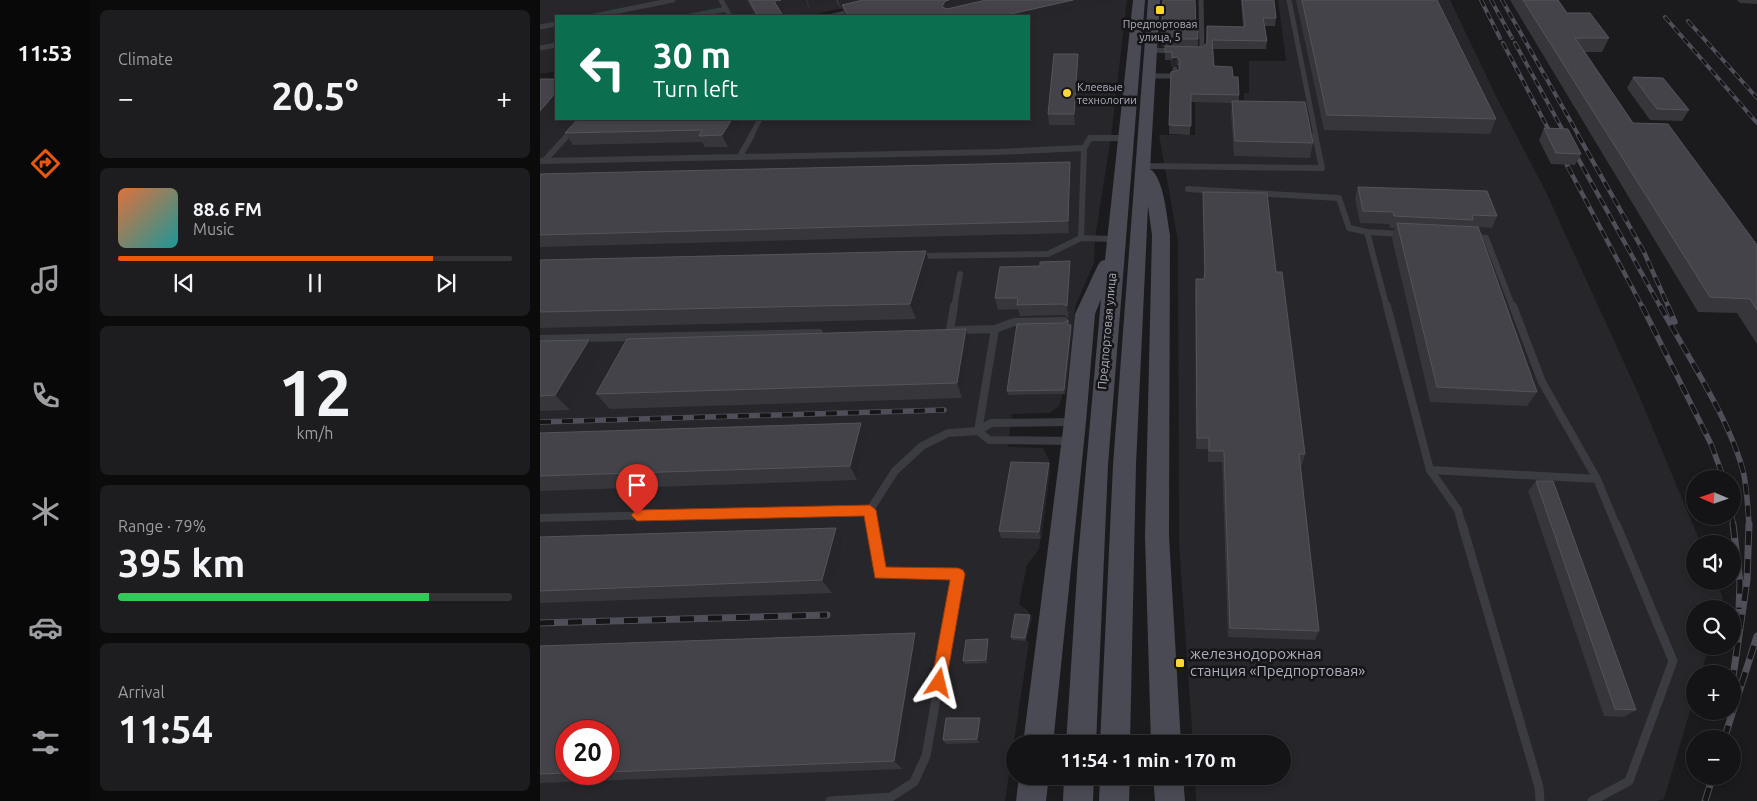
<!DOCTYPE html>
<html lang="en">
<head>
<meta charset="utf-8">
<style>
	body { margin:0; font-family:Ubuntu,sans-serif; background:#1d1d1f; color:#f1f3f6; height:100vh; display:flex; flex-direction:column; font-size:19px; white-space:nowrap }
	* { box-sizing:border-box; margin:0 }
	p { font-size:16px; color:#9d9ea1 }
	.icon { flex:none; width:28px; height:28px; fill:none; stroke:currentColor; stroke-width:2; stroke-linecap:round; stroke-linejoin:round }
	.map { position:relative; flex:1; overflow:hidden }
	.details { display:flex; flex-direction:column; gap:10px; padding:10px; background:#0b0b0c; width:450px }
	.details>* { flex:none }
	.guide { position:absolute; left:15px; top:15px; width:475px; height:105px; border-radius:0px; box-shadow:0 2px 8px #0003,0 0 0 1px #333335; background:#0b6e4f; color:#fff; overflow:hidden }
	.needle { width:32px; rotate:272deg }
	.buttons { position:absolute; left:1146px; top:470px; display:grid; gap:10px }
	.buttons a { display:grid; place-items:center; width:55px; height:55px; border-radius:50%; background:#141416; box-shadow:0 2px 8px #0003,0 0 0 1px #333335; font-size:25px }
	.speed { position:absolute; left:15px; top:720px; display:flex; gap:10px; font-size:25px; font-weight:700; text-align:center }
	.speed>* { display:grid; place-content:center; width:65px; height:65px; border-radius:50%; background:#141416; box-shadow:0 2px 8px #0003,0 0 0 1px #333335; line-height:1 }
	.speed .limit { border:8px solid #d22; background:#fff; color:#111 }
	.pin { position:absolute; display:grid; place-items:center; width:42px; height:42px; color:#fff; margin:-51px -21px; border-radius:50% 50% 50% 0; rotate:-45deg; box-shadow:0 0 5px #0007 }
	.pin .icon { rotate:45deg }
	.me { position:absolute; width:55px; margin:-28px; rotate:10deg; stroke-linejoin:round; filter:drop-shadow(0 0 4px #0008) }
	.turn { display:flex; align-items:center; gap:18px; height:105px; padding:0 15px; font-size:22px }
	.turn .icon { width:65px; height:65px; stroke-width:2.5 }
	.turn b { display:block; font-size:35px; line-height:42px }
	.big { font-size:38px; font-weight:600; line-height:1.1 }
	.details .widget { flex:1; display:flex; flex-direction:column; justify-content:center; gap:8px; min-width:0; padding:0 18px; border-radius:8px; background:#1d1d1f }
	.details .dial { align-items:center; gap:0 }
	.dial b { font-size:65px; line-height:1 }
	.song { display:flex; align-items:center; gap:15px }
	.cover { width:60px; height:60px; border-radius:8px; background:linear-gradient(135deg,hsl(20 70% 55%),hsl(180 70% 35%)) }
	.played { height:5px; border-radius:2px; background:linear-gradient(90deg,#ea580c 80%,#333335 80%) }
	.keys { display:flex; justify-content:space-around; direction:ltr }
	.heat { display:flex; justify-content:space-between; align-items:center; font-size:28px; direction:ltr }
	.charge { height:8px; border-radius:4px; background:linear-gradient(90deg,#34c759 79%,#333335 0) }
	.trip { position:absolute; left:466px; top:735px; width:285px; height:50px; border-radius:25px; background:#141416; box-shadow:0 2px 8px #0003,0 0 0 1px #333335; font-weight:600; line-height:50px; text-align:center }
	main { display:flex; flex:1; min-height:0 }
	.tabs { display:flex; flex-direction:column; width:90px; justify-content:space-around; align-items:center; background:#080809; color:#9d9ea1 }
	.tabs .icon { width:35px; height:35px }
	.tabs .on { color:#ea580c }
	.tabs b { font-size:22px; color:#f1f3f6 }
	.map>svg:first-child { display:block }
</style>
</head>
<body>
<main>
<nav class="tabs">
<b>11:53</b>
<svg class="icon on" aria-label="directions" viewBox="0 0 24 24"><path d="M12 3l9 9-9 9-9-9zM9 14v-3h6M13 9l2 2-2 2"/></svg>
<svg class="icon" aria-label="music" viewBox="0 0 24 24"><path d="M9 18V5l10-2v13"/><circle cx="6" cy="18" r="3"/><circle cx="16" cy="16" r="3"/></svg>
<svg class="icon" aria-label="phone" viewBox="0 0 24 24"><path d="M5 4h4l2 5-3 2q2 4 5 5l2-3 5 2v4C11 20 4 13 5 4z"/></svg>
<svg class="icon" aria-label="climate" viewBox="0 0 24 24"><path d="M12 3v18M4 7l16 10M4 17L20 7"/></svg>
<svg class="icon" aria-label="car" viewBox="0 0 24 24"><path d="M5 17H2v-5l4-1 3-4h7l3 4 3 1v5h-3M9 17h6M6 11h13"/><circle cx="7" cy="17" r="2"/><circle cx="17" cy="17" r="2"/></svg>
<svg class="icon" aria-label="filters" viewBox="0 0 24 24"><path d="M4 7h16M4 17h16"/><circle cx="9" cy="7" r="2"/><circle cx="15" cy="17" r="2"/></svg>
</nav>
<section class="details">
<div class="widget"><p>Climate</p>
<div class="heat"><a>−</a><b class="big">20.5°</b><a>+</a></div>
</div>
<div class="widget">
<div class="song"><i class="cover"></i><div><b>88.6 FM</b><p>Music</p></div></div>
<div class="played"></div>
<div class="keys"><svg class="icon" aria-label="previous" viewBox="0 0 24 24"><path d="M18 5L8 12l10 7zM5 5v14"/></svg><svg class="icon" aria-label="pause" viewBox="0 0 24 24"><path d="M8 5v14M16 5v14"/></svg><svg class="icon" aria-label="next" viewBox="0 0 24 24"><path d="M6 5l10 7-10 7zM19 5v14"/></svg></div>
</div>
<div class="widget dial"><b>12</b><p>km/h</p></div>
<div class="widget"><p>Range · 79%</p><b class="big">395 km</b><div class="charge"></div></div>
<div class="widget"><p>Arrival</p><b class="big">11:54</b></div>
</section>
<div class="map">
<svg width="1217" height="801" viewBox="0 0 1217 801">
	<rect width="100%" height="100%" fill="#1b1a1d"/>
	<path fill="#27262a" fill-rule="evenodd" d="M 0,0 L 340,0 L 266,16 L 16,16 L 16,71 L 0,74 Z
		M 383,0 L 587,0 L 571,137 L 555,238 L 554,263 L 535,307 L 526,394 L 523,394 L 519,406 L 510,413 L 472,414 L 468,447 L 503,448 L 510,462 L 499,549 L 487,565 L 479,604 L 487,610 L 492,618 L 486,641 L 489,642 L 465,801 L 0,801 L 0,87 L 16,84 L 16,119 L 489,119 L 489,16 ZM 26,731 L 69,731 L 69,774 L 26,774 Z
		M 738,0 L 910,0 L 957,98 L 1006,192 L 1098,393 L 1161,544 L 1155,544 L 1155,581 L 1176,581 L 1183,598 L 1180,609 L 1155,609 L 1155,646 L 1169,646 L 1161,674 L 1155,674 L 1155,694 L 1124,799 L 1117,801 L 656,801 L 655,776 L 742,776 L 742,744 L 653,744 L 639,544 L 638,241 L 619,135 L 655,135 L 655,102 L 696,102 L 704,99 L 704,93 L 709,93 L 709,61 L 746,61 Z"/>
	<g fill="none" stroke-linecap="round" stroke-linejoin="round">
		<path stroke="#3b3b42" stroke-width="5" d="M 181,0 L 190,16
			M 749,0 L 776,136
			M 54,16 L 133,0
			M 151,16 L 186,9
			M 0,27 L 16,24
			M 0,48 L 16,45
			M 611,50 L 634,51
			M 658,51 L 662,51 L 661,0
			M 609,76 L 635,76 L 635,69
			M 27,136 L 41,120 L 49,119
			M 211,136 L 220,119"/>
		<path stroke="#3b3b42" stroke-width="6" d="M 544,148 L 550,138 L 586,138
			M 200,156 L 212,135
			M 0,161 L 457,152 L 544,148 L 541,238
			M 4,161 L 28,135
			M 603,166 L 782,168 L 775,135
			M 648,189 L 799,198 L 809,228 L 827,232 L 847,308
			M 827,232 L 862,234
			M 934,237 L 946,238 L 973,308
			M 377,256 L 508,254 L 541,238 L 574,239
			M 414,308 L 420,274"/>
		<path stroke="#3b3b42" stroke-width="8" d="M 847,306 L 890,470 L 918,510 L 922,525
			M 973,306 L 1002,382 L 1057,479 L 1076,525
			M 455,329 L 474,322 L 524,321
			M 410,330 L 414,306
			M 418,330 L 455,329 L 438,431
			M 0,339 L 279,333
			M 438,431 L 449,440 L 531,441
			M 890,470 L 1057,479
			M 330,510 L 332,525
			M 0,518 L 330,510 L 355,471 L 382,446 L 408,433 L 438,431 L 451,423 L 533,422"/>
		<path stroke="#3b3b42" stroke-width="9" d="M 922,524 L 999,787 L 1000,801
			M 290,801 L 351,797 L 374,782 L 386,756 L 418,574 L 340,574 L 332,524
			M 1052,801 L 1089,781 L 1133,661 L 1076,524"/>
		<path fill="#3b3b42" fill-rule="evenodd" d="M 348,0 L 363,0 L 297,16 L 282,16 Z"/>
		<path fill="#494a53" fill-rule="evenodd" d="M 593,0 L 605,0 L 568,465 L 556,744 L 526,744 L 538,558 L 561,299 L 555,314 L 546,422 L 513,744 L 483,744 L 524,422 L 535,314 L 558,265 L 561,261 L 565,260 Z
			M 608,0 L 620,0 L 610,169 C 624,177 627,219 630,235 L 629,536 L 641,744 L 611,744 L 605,536 L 612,235 L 608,206 L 596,465 L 590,744 L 560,744 L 573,465 Z
			M 479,776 L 509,776 L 506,801 L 476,801 Z
			M 524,776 L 554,776 L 553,801 L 523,801 Z
			M 560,776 L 590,776 L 589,801 L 559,801 Z
			M 613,776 L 643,776 L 645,801 L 615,801 Z"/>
		<defs>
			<path id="rail-far3" d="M 941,0 L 960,38
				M 951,0 L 972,38
				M 962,0 L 1039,136
				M 1125,17 L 1217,123
				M 1148,21 L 1217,98
				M 963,43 L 1012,136
				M 975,43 L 1026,136"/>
			<path id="rail-far2" d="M 1011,135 L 1103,308
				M 1025,135 L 1121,308
				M 1038,135 L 1104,252 L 1129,308"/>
			<path id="rail-far1" d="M 1102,306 L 1171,444 L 1184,479
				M 1120,306 C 1147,355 1192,423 1204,475 C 1207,492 1208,509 1209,525
				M 1128,306 L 1135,322
				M 0,422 L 404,410
				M 1192,515 L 1193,525"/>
			<path id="rail" d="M 1193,524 L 1200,583 L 1199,609
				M 0,623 L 287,615
				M 1192,684 L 1207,580 L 1209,524
				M 1184,739 L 1217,636
				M 1165,801 L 1173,776"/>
		</defs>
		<use href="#rail-far3" stroke="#4e4f58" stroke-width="4"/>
		<use href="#rail-far2" stroke="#4e4f58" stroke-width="4.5"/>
		<use href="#rail-far1" stroke="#4e4f58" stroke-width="5.5"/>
		<use href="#rail" stroke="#4e4f58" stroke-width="7"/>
		<use href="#rail-far3" stroke="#161518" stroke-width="2.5" stroke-dasharray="7" stroke-linecap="butt"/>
		<use href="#rail-far2" stroke="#161518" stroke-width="3" stroke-dasharray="9" stroke-linecap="butt"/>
		<use href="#rail-far1" stroke="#161518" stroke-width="4" stroke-dasharray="11" stroke-linecap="butt"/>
		<use href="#rail" stroke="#161518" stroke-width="5" stroke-dasharray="14" stroke-linecap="butt"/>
	</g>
	<path fill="#37363b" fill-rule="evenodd" d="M 207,0 L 579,0 L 489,16 L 305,16 L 303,9 L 301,9 L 297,3 L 270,9 L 268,6 L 240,12 L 243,16 L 216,16 Z
		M 623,0 L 656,28 L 658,39 L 658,47 L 621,46 Z
		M 701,0 L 734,0 L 736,18 L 735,26 L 725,26 L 727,41 L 726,49 L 673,49 L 674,66 L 693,77 L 699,95 L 699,101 L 773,143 L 770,158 L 694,156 L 691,116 L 692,103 L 651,102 L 650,135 L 629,134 L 631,72 L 639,70 L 639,68 L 637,65 L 631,67 L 631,60 L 625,60 L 625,46 L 663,47 L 666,44 L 667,26 L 703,27 Z
		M 756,0 L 897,0 L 956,119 L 950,134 L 784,130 Z
		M 970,0 L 1018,0 L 1027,13 L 1069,38 L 1062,52 L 1045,52 L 1093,123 L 1217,245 L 1217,344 L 1197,313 L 1158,312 Z
		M 1197,0 L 1217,0 L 1217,4 L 1200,3 Z
		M 539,65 L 535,125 L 509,125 L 508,114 Z
		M 1093,77 L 1149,110 L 1142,121 L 1110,120 L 1087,88 Z
		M 204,119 L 188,147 L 165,147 L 162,142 L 33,145 L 25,133 Z
		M 1004,128 L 1041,154 L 1035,165 L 1011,164 L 999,140 Z
		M 530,162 L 531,173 L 529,233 L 0,247 L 0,174 Z
		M 818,187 L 957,216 L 952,228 L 939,227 L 997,392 L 987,406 L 890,402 L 852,238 L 855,228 L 850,228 L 849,224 L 820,223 L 815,198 Z
		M 663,192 L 736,272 L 765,454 L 762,465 L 760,465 L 779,631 L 775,640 L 688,637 L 682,462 L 668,462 L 668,449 L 656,449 L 655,291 L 656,279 L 664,279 L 663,204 Z
		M 386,251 L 390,266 L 376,319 L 0,328 L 0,260 Z
		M 531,273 L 529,318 L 524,315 L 480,316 L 478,309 L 458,310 L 455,298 Z
		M 528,325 L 531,325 L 531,329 L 525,394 L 468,395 L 467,391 Z
		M 0,341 L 62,355 L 30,410 L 0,411 Z
		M 430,344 L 422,398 L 70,409 L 56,394 Z
		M 0,433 L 328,437 L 317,480 L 0,491 Z
		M 510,470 L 501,539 L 461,538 L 459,531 Z
		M 996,481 L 1096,710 L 1084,717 L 1064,716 L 988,491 Z
		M 0,537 L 304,541 L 292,593 L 0,603 Z
		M 490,618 L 486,641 L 472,640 L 471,637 Z
		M 375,633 L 383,644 L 363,769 L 0,783 L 0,646 ZM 26,731 L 69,731 L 69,774 L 26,774 Z
		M 450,642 L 448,663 L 425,664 L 423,661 Z
		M 440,718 L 443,722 L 440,743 L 406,744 L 403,740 Z"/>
	<path fill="#262529" d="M 241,0 L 266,0 L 268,6 L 238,12 L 234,1 Z
		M 267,0 L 296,0 L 297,3 L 270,9 Z
		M 298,0 L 340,0 L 302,5 L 303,9 L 301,9 Z
		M 409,0 L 455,0 L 407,12 L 402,7 L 405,1 Z
		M 533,0 L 579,0 L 489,21 L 489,16 L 462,16 Z
		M 538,54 L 539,65 L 535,125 L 534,114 Z
		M 637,57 L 637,65 L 631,67 L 632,58 Z
		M 16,92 L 16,118 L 0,138 L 0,111 Z
		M 192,119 L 204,119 L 188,147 L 182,135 Z
		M 530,162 L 531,173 L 529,233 L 528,221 Z
		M 386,251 L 390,266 L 376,319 L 370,304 Z
		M 530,261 L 531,273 L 529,318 L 527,306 Z
		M 531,325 L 531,329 L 525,394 L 524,390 Z
		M 426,329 L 430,344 L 422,398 L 417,383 Z
		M 49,340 L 62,355 L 30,410 L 15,395 Z
		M 321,423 L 328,437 L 317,480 L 310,466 Z
		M 509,463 L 510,470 L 501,539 L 499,532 Z
		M 296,528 L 304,541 L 292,593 L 282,580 Z
		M 490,615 L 490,618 L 486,641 L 485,638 Z
		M 375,633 L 383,644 L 363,769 L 354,761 Z
		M 448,639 L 450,642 L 448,663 L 446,660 Z
		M 440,718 L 443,722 L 440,743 L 437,739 Z"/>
	<path fill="#434349" stroke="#54545b" d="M 209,0 L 241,0 L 234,1 L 243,16 L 218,16 Z
		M 323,0 L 409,0 L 405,1 L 402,7 L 407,9 L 446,0 L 533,0 L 462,16 L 326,16 L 325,15 L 321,16 L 309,16 L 302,5 Z
		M 623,0 L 655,0 L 656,28 L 658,28 L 658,39 L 621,39 Z
		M 702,0 L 734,0 L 736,18 L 723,18 L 727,41 L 672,40 L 674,66 L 692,67 L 693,77 L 698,77 L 699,95 L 651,94 L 651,126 L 629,125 L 631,72 L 639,70 L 640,61 L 637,57 L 632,58 L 632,52 L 625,52 L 625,46 L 663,47 L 667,43 L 667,26 L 705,27 Z
		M 762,0 L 897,0 L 956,119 L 787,115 Z
		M 983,0 L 1018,0 L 1027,13 L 1050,13 L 1069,38 L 1035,38 L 1093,123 L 1128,124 L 1217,245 L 1217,310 L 1210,299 L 1170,297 Z
		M 514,54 L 538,54 L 534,114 L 508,114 Z
		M 1093,77 L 1123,78 L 1149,110 L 1117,109 Z
		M 0,79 L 16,79 L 16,92 L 0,111 Z
		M 692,101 L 765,102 L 773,143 L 695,141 Z
		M 38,119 L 192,119 L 182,135 L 159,136 L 162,130 L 25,133 Z
		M 1004,128 L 1028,129 L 1041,154 L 1016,153 Z
		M 530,162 L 528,221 L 0,235 L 0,174 Z
		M 818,187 L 947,191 L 957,216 L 932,215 L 933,220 L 854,216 L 853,212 L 823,211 Z
		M 663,192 L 727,193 L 736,272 L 742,272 L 765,454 L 759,454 L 779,631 L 690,628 L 684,451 L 669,451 L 669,438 L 657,438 L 656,279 L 664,279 L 665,270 Z
		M 857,223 L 938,227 L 997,392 L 897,387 Z
		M 386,251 L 370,304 L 0,312 L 0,260 Z
		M 530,261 L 527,306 L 522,304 L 477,305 L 478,298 L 455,298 L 460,267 L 500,266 L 500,262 Z
		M 528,320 L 528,325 L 531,325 L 524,390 L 467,391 L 477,324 L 524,323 Z
		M 426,329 L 417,383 L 56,394 L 87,339 Z
		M 49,340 L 15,395 L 0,396 L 0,341 Z
		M 321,423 L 310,466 L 0,476 L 0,433 Z
		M 471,462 L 509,463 L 499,532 L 459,531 Z
		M 996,481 L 1013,481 L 1096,710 L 1075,709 Z
		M 296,528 L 282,580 L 0,591 L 0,537 Z
		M 475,614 L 490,615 L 485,638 L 471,637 Z
		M 375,633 L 354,761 L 69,772 L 69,731 L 26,731 L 26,773 L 0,774 L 0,646 Z
		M 448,639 L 446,660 L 423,661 L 426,640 Z
		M 406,718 L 440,718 L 437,739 L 403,740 Z"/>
	<path fill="#ea580c" stroke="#983908" d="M 330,505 L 336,510 L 346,567 L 418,568 L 423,570 L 425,574 L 406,683 L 404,688 L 399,691 L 393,688 L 391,683 L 410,580 L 335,578 L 324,516 L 97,521 L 91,515 L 97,510 Z"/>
	<g fill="#fed732" stroke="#161518" stroke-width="2">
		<rect x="615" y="5" width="10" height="10" rx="2.5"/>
		<circle cx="527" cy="93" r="5"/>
		<rect x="635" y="658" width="10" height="10" rx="2.5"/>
	</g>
	<g text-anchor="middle" stroke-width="5" stroke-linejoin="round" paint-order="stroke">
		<g font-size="11" fill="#acafbd" stroke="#161518">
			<text x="620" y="28">Предпортовая<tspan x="620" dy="13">улица, 5</tspan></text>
			<text x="537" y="91" text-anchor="start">Клеевые<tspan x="537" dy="13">технологии</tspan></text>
		</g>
		<g font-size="12" fill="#acafbd" stroke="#161518">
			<text transform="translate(567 331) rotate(-85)" y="4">Предпортовая улица</text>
		</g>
		<g font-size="15" fill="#acafbd" stroke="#161518" text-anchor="start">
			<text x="650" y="659">железнодорожная<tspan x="650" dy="17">станция «Предпортовая»</tspan></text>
		</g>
	</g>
</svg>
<div class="buttons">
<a><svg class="needle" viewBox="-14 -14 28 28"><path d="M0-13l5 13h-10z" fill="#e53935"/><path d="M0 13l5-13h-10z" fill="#9d9ea1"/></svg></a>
<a><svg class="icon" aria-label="sound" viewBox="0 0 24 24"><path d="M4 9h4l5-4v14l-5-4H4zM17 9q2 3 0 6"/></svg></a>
<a><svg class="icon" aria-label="search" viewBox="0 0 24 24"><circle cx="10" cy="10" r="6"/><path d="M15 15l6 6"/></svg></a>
<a>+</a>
<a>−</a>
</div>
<div class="speed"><div class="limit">20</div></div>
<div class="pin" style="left:97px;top:515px;background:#d93025"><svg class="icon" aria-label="arrive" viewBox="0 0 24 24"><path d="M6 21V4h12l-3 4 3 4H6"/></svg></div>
<svg class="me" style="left:399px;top:683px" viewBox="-20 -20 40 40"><path d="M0-17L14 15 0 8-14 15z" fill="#ea580c" stroke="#fff" stroke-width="4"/></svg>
<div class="trip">11:54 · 1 min · 170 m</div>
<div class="guide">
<div class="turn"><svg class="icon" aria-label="left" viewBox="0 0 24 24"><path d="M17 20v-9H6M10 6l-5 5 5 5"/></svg><div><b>30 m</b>Turn left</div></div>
</div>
</div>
</main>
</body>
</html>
